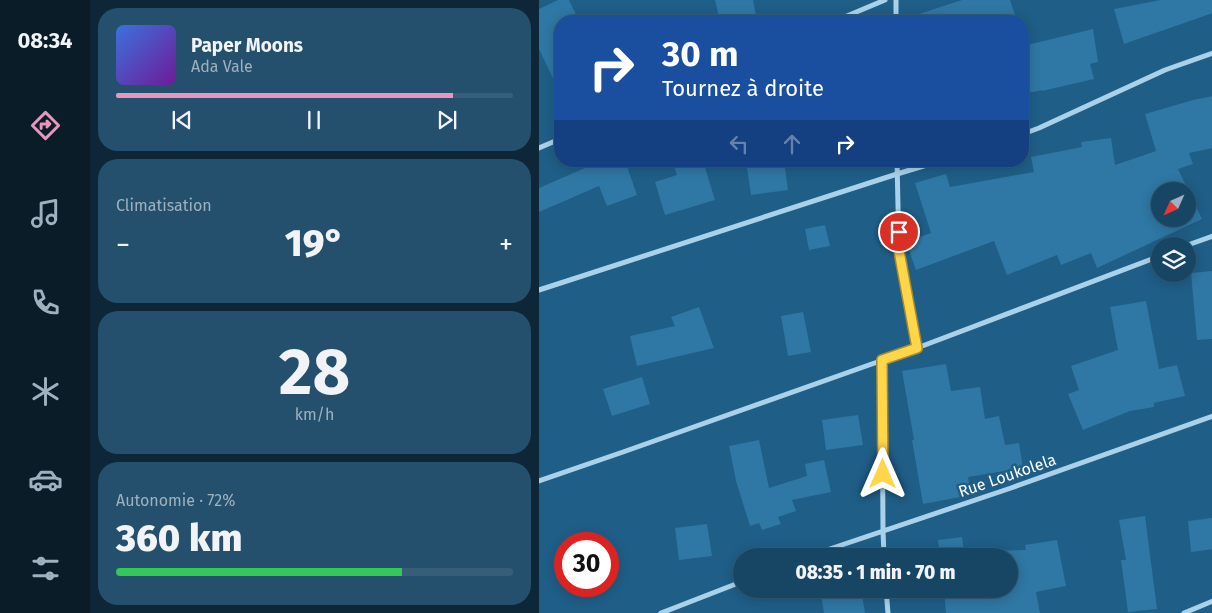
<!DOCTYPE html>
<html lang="fr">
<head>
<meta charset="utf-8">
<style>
	body { margin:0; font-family:"Fira Sans",sans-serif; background:#24506e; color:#f1f3f6; height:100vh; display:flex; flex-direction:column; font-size:19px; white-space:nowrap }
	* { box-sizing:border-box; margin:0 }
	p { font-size:16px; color:#9eb1bf }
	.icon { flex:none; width:28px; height:28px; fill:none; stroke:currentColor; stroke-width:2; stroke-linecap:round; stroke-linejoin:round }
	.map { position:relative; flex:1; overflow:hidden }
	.side { display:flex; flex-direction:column; gap:8px; padding:8px; background:#0d2638; width:449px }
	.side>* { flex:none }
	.hud { position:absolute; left:15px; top:15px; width:475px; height:152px; border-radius:20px; box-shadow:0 2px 12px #0003,0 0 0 1px #365e79; background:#1a4fa0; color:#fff; overflow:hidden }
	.needle { width:32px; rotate:225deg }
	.fabs { position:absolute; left:612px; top:182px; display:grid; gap:10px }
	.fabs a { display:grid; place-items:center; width:45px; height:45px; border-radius:50%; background:#174665; box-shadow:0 2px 12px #0003,0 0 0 1px #365e79; font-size:25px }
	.speed { position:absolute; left:15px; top:532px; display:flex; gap:10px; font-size:25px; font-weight:700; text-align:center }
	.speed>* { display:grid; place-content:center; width:65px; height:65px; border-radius:50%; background:#174665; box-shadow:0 2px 12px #0003,0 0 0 1px #365e79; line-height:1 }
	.speed .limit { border:8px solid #d22; background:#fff; color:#111 }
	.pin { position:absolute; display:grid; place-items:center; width:42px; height:42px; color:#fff; margin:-21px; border:2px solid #fff; border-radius:50%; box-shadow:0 1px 5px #0007 }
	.me { position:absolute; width:55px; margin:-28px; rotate:0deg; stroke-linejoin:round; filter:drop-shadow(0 0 4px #0008) }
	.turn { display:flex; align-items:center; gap:18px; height:105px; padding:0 25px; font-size:22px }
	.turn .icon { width:65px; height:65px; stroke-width:2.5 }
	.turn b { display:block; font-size:35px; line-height:42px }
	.lanes { display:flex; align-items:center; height:48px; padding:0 25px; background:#0003; justify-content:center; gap:25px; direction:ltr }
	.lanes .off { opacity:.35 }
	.big { font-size:38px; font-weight:800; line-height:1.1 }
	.side .card { flex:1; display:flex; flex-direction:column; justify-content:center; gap:8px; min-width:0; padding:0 18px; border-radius:20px; background:#24506e }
	.side .dial { align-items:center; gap:0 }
	.dial b { font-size:65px; line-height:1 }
	.song { display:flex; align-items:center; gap:15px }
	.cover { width:60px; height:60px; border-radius:8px; background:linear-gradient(135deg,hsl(220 70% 55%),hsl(280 70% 35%)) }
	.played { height:5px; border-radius:2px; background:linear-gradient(90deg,#e797bd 85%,#365e79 85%) }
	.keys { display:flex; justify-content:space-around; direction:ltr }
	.heat { display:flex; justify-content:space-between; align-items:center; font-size:28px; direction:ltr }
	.charge { height:8px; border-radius:4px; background:linear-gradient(90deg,#34c759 72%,#365e79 0) }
	.trip { position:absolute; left:194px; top:548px; width:285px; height:50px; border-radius:25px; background:#174665; box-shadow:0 2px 12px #0003,0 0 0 1px #365e79; font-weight:800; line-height:50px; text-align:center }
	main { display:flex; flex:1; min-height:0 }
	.tab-bar { display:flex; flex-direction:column; width:90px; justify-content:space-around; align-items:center; background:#091c28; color:#9eb1bf }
	.tab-bar .icon { width:35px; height:35px }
	.tab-bar .active { color:#e797bd }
	.tab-bar b { font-size:22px; color:#f1f3f6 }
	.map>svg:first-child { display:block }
</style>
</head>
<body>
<main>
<nav class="tab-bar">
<b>08:34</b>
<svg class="icon active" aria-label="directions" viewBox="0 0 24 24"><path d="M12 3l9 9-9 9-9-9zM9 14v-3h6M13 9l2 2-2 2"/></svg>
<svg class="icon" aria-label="music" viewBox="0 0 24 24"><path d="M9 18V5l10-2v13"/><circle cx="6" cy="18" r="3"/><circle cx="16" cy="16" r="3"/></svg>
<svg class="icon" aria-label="phone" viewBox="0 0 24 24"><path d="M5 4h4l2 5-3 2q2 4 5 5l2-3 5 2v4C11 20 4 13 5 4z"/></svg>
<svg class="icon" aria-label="climate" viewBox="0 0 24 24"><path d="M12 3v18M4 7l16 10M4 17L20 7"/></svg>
<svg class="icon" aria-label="car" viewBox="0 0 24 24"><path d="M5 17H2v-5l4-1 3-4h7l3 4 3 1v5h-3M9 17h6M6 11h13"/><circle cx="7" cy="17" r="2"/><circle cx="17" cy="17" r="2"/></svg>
<svg class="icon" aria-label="filters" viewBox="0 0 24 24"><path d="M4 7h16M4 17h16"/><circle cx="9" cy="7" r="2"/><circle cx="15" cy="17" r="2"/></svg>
</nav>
<section class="side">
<div class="card">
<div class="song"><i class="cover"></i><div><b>Paper Moons</b><p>Ada Vale</p></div></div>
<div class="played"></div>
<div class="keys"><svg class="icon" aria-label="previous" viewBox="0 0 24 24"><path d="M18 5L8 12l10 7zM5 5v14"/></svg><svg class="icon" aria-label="pause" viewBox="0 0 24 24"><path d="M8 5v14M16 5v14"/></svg><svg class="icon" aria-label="next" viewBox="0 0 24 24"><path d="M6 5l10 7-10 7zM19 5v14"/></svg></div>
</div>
<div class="card"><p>Climatisation</p>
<div class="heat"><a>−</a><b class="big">19°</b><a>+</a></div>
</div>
<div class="card dial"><b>28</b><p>km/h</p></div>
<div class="card"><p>Autonomie · 72%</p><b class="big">360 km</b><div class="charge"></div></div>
</section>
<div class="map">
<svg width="674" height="613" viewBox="0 0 674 613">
	<rect width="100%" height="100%" fill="#1f5e87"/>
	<path fill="#2f77a4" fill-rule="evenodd" d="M 19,0 L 30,0 L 40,21 L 21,21 L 21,93 L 0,49 L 0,9 Z
		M 176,0 L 214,0 L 218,21 L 181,21 Z
		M 423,0 L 471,0 L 478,21 L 372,21 L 371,17 Z
		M 622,0 L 674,0 L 674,13 L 585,44 L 575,9 Z
		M 554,29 L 559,62 L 551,64 L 555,79 L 503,91 L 503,90 L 484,94 L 484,46 Z
		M 674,96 L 674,148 L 650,153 L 654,164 L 639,169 L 663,219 L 558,268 L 552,253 L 522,265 L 518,255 L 468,275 L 455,241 L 377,270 L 367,242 L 392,233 L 376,183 L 407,174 L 411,187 L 495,172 L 492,157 L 543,147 L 542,142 L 572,138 L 576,165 L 617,151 L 606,114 L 654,100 ZM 621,191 L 649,191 L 649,219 L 621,219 Z
		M 62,161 L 86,161 L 98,195 L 68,206 L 60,186 L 0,212 L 0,188 Z
		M 133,161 L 164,161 L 176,200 L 126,215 L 116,182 L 138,175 Z
		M 207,161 L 245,161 L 249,190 L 212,195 Z
		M 286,225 L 291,246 L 270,250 L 266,229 Z
		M 674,271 L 674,339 L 658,340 L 652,273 Z
		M 607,301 L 620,369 L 638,365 L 646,396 L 615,403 L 615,407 L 591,411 L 544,430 L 529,394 L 540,390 L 532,366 L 579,350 L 571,307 Z
		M 160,307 L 175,348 L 98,366 L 91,336 L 136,326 L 132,317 Z
		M 264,312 L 272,352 L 249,356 L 242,316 Z
		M 407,364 L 412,391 L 441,387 L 446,419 L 460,416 L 466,445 L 480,443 L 484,468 L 429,477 L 432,495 L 384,504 L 373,440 L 375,440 L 363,371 Z
		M 103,377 L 111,404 L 73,416 L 64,389 Z
		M 319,415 L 324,445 L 287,450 L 283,420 Z
		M 220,440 L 230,488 L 268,476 L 266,464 L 285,460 L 292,492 L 253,500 L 257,511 L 239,517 L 242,524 L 223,530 L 220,523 L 211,526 L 197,481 L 190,446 Z
		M 606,516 L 618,609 L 589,612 L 582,560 L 587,560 L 580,520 Z
		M 674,518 L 674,549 L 652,552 L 649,521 Z
		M 168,524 L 173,556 L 140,560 L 136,528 Z
		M 423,537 L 425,551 L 487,550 L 486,545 L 518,540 L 527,586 L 497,592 L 501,613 L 407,613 L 405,589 L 470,589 L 470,556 L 401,556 L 399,540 Z
		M 281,589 L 322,589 L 326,613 L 285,613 Z"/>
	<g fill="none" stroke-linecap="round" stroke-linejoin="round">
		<path stroke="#a9d2ea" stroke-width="5" d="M 357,0 L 357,21
			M 296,21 L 346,0
			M 484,134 L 500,128 L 626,70 L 674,53
			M 0,148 L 21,139
			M 358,161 L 360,251 L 378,348
			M 646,246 L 674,236
			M 0,290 L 358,174 L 401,161
			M 343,361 L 344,531 L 345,556
			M 0,481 L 84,452 L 378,348 L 621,256
			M 270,556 L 472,488 L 674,416
			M 347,589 L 349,613
			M 122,613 L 202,582
			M 645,613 L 674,601"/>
	</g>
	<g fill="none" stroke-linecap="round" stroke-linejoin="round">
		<defs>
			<path id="route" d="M 344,474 L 343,360 L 378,348 L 360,251 L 360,232"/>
		</defs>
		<use href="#route" stroke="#a68a30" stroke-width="12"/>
		<use href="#route" stroke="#ffd54a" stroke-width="9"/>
	</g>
	<g text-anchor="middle" stroke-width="5" stroke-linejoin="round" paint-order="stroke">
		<g font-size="16" fill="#fff" stroke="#1f5e87">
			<text transform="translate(468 475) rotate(-19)" y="6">Rue Loukolela</text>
		</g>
	</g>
</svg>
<div class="fabs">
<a><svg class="needle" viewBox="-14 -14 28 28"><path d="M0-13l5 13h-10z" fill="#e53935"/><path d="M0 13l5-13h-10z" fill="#9eb1bf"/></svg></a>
<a><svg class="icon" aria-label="layers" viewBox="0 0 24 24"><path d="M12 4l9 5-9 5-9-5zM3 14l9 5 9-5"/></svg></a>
</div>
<div class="speed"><div class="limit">30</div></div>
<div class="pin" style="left:360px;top:232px;background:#d93025"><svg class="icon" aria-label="arrive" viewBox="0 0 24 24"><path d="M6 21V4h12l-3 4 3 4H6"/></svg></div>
<svg class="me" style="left:344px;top:474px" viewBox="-20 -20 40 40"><path d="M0-17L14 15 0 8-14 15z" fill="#ffd54a" stroke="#fff" stroke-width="4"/></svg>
<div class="trip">08:35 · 1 min · 70 m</div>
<div class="hud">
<div class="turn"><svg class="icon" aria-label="right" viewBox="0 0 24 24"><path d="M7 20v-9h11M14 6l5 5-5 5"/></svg><div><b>30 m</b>Tournez à droite</div></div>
<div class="lanes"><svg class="icon off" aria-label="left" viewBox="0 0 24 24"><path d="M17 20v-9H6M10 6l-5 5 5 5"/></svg><svg class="icon off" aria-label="ahead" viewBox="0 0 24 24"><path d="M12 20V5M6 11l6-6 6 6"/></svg><svg class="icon" aria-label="right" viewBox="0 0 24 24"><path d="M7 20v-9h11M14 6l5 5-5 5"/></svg></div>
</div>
</div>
</main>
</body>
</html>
